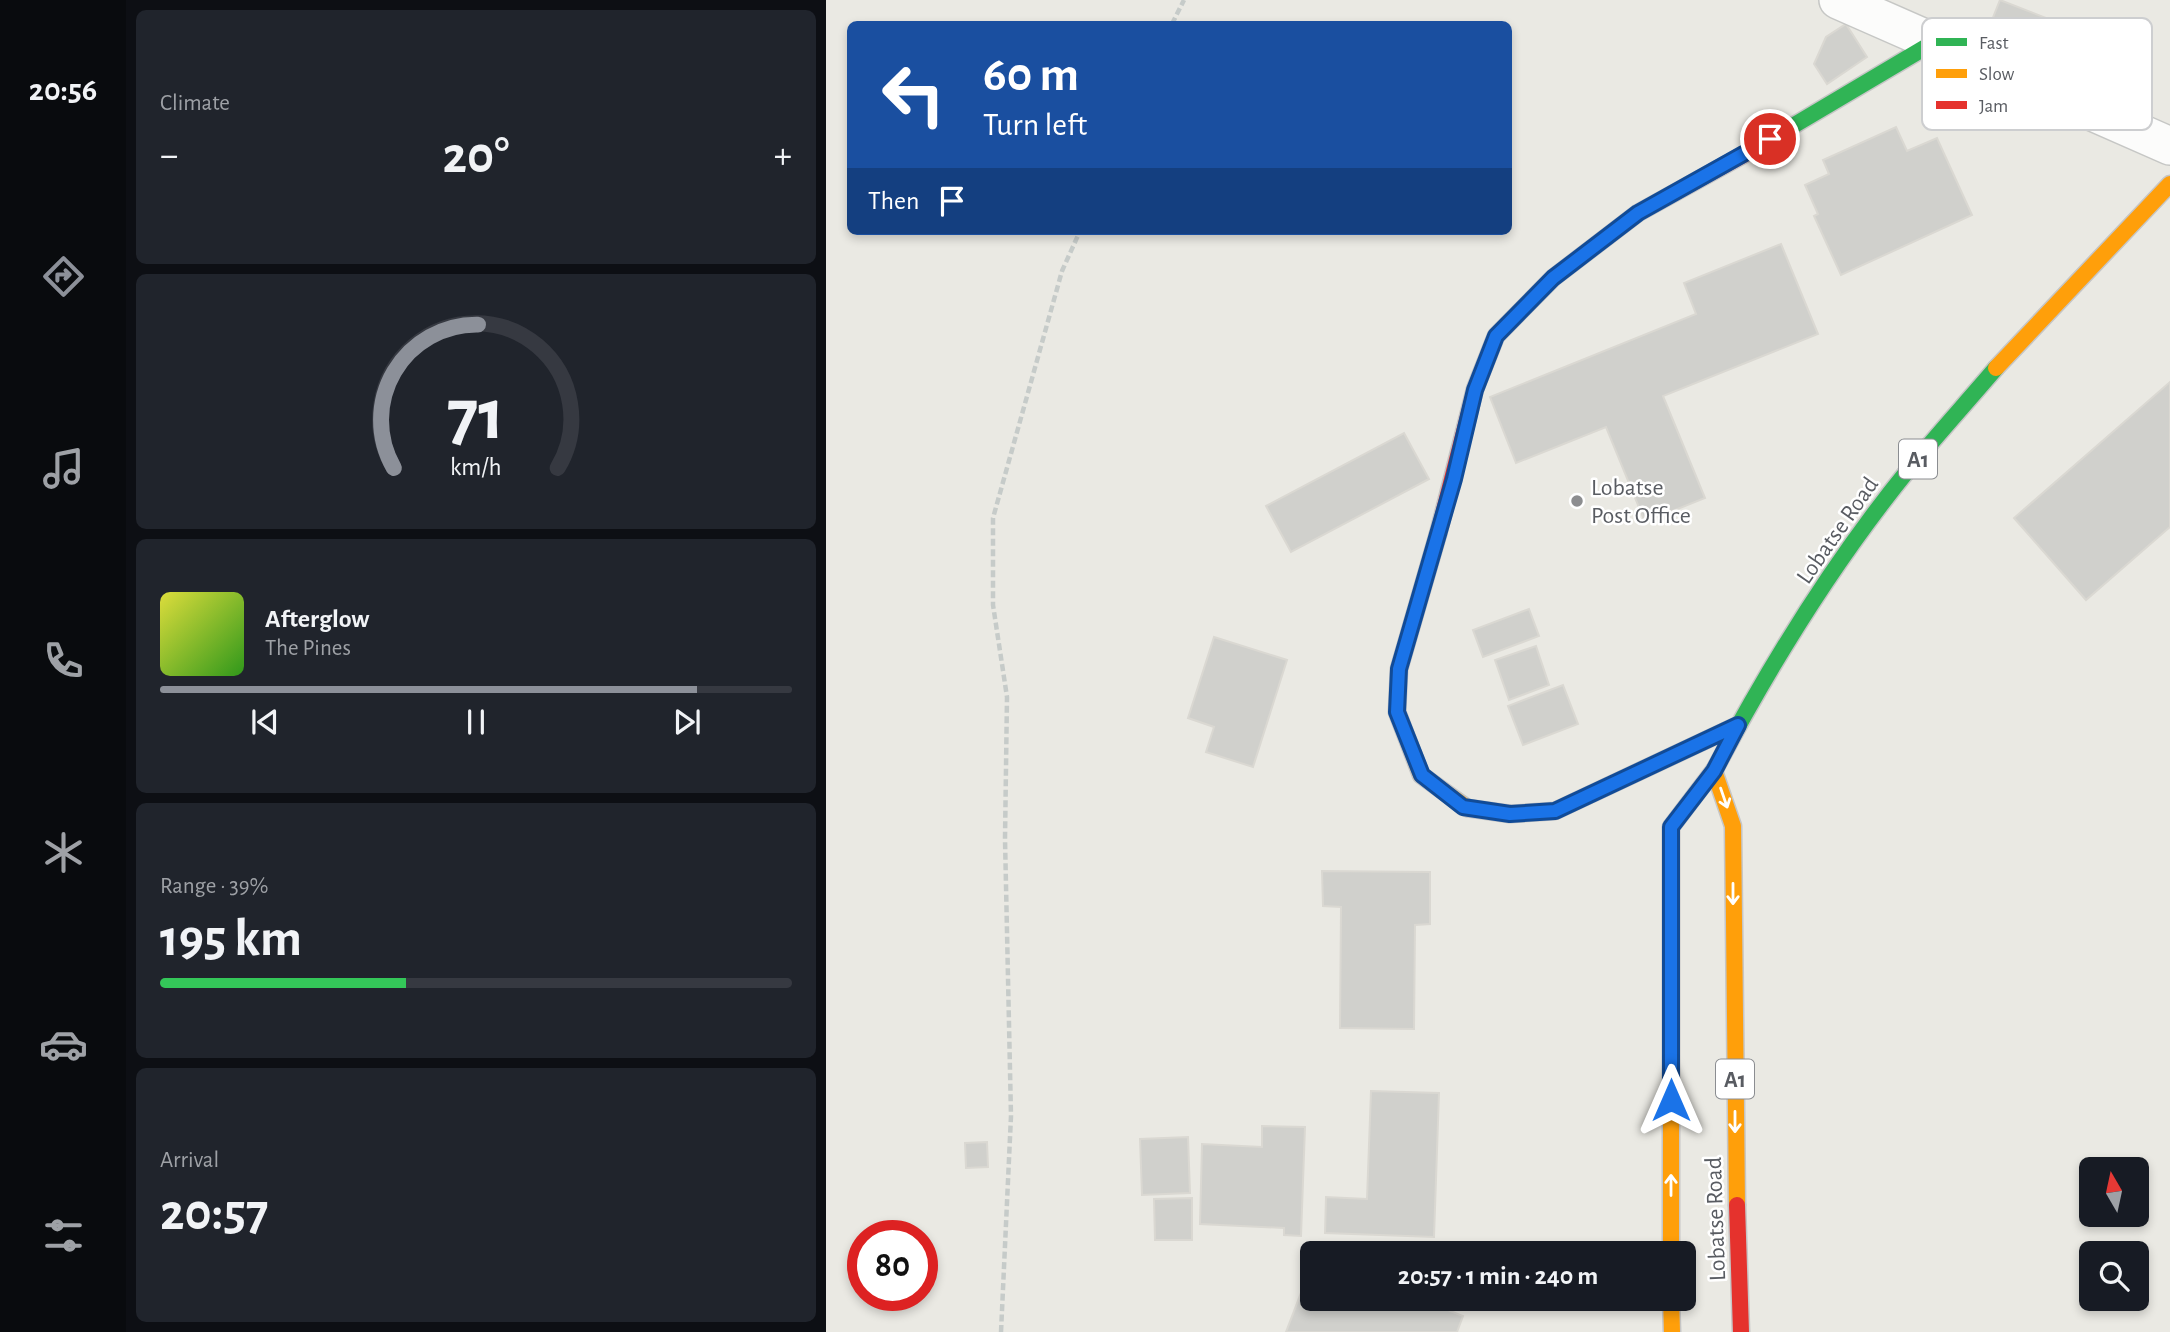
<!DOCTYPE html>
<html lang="en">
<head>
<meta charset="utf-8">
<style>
	body { margin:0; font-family:"Alegreya Sans",sans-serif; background:#20242c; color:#f1f3f6; height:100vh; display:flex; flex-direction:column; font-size:26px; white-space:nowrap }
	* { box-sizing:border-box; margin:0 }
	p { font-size:23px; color:#9ea1a6 }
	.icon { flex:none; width:38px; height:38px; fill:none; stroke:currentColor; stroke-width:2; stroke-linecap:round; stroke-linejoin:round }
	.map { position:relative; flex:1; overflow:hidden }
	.side { display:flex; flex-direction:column; gap:10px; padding:10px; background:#0d0f14; width:700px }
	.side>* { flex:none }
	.banner { position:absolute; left:21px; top:21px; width:665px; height:214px; border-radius:10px; box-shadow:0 4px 10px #0003; background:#1a4fa0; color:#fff; overflow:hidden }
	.needle { width:46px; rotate:351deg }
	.tools { position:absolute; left:1253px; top:1157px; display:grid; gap:14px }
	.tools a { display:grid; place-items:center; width:70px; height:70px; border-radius:10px; background:#171b24; box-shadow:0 4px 10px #0003; font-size:35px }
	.speed { position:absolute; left:21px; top:1220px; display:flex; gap:14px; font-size:35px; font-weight:700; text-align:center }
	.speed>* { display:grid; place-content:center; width:91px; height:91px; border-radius:50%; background:#171b24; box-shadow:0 4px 10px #0003; line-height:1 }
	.speed .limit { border:10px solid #d22; background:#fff; color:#111 }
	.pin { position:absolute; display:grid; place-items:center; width:60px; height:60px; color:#fff; margin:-30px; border:4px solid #fff; border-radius:50%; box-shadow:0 2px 7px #0007 }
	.me { position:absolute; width:77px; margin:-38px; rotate:0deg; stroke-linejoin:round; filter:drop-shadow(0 0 5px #0008) }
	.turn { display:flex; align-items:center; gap:24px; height:147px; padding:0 21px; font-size:32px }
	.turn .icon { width:91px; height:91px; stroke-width:2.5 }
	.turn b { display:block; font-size:49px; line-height:60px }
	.then { display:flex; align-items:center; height:66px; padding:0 21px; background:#0003; gap:14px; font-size:26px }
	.big { font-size:52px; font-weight:700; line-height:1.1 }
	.side .widget { flex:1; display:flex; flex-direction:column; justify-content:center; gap:10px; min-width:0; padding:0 24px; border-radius:10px; background:#20242c }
	.side .dial { align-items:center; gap:0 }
	.dial svg { height:182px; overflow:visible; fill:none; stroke:#363941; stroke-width:7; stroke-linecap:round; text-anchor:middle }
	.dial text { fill:#f1f3f6; stroke:none }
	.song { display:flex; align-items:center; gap:21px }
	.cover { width:84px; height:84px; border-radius:10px; background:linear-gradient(135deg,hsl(60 70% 55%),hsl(110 70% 35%)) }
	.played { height:7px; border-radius:4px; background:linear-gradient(90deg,#8c9099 85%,#363941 85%) }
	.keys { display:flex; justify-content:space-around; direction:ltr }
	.heat { display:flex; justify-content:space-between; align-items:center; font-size:38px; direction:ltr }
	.charge { height:10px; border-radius:5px; background:linear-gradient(90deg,#34c759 39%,#363941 0) }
	.trip { position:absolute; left:474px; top:1241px; width:396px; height:70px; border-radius:10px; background:#171b24; box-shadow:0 4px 10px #0003; font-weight:700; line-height:70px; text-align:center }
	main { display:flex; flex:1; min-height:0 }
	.menu { display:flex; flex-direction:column; width:126px; justify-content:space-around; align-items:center; background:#090b0e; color:#9ea1a6 }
	.menu .icon { width:49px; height:49px }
	.menu .on { color:#8c9099 }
	.menu b { font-size:32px; color:#f1f3f6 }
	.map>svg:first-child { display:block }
</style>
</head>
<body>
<main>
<nav class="menu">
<b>20:56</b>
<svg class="icon on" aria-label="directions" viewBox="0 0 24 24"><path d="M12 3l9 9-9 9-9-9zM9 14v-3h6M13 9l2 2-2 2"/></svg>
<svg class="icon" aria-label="music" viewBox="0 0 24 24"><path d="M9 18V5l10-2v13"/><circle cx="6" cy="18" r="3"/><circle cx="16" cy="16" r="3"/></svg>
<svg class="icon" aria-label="phone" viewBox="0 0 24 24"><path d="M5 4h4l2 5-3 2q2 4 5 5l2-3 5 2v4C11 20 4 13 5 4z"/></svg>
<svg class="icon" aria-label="climate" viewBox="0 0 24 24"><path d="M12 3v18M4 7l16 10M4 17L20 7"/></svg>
<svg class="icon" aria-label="car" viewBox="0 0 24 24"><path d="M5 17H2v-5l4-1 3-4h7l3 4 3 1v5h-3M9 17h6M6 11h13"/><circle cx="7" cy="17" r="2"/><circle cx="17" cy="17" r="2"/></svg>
<svg class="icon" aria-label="filters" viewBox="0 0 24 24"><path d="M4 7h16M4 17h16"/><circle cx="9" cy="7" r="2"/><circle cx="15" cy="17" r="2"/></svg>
</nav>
<section class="side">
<div class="widget"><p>Climate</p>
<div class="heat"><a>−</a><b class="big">20°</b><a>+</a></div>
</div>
<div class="widget dial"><svg viewBox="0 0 100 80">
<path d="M14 69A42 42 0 1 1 86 69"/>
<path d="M14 69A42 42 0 0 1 51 6" stroke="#8c9099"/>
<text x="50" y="56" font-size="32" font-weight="700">71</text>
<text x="50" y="72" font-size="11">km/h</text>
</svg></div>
<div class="widget">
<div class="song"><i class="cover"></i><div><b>Afterglow</b><p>The Pines</p></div></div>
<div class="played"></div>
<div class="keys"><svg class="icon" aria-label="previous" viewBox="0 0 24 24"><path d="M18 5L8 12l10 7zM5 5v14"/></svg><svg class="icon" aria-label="pause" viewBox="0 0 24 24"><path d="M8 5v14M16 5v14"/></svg><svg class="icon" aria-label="next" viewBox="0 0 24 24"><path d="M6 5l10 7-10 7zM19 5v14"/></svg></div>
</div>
<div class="widget"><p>Range · 39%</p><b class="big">195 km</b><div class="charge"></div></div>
<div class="widget"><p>Arrival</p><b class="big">20:57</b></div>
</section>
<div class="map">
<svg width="1344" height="1332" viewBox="0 0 1344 1332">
	<rect width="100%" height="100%" fill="#eae9e3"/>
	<path fill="#d0d0cc" stroke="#dad8d2" stroke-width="2" d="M 1174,0 L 1269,37 L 1253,77 L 1158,40 Z
		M 1020,24 L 1041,57 L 1001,84 L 988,64 L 1000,37 Z
		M 1070,127 L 1081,151 L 1111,138 L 1146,215 L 1015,275 L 988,216 L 992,214 L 979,185 L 1003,174 L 997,160 Z
		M 955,244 L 992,334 L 837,396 L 879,498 L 819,522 L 780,427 L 690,463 L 664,397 L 870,314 L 858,283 Z
		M 1344,382 L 1344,527 L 1260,600 L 1188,518 Z
		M 578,433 L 603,479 L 465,552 L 440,506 Z
		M 703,609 L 713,636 L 657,657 L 647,630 Z
		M 388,637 L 461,660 L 427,767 L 380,752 L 388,727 L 362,718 Z
		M 710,646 L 723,685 L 683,700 L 669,660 Z
		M 737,685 L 752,724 L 697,745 L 682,706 Z
		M 496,871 L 604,872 L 604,924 L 589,925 L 588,1029 L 514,1028 L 515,907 L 497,906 Z
		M 545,1091 L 613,1093 L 608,1237 L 499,1233 L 500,1197 L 541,1199 Z
		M 436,1126 L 479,1127 L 475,1236 L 458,1235 L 458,1228 L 374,1224 L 376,1144 L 436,1147 Z
		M 362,1137 L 364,1193 L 316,1195 L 314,1139 Z
		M 161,1142 L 162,1167 L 140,1168 L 139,1143 Z
		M 366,1198 L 366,1240 L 329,1240 L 328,1199 Z
		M 486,1264 L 486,1298 L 592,1298 L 637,1316 L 631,1332 L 460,1332 Z"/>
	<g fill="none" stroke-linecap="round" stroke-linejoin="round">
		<defs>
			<path id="street" d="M 1012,0 L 1344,146"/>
			<path id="fast" d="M 928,149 L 1110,41
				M 889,769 C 944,665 1008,561 1083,469 C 1111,435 1141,402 1170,368"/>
			<path id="slow" d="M 1170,368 L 1344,184
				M 612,534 L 573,669 L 571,712 L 595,775 L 641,808
				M 888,771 L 907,826 L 911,1205
				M 845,1253 L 845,827 L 889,769
				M 845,1298 L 846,1332"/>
			<path id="jam" d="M 612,534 L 649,389 L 670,336 L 727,278 L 812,213 L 928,149
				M 641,808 L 684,814 L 729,811 L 912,725
				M 911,1205 L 915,1332"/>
		</defs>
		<use href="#street" stroke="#c6c7c5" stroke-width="40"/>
		<use href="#fast" stroke="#c6c6c6" stroke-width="19"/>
		<use href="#slow" stroke="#c6c6c6" stroke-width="19"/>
		<use href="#jam" stroke="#c6c6c6" stroke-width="19"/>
		<path stroke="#c6cbc9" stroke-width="4.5" stroke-dasharray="7 3.5" stroke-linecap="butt" d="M 346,24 L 358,0
			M 175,1332 L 185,1116 L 179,839 L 181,697 L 167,605 L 167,518 L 236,271 L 254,231"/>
		<use href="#street" stroke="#fcfcfb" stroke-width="37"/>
		<use href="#fast" stroke="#30b455" stroke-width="16"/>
		<use href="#slow" stroke="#ff9f0a" stroke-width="16"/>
		<use href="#jam" stroke="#e5322d" stroke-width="16"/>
	</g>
	<defs><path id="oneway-shaft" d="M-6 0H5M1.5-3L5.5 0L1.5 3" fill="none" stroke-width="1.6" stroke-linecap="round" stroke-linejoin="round" transform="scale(1.75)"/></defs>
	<g stroke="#fff">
		<use href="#oneway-shaft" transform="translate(898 798) rotate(71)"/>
		<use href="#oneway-shaft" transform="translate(907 894) rotate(90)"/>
		<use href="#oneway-shaft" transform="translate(909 1122) rotate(90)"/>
		<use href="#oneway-shaft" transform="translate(845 1185) rotate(-90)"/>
	</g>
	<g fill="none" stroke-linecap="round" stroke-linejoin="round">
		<defs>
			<path id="route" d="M 845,1100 L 845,827 L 888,771 L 912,725 L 729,811 L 684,814 L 637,807 L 596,775 L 571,712 L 573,669 L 628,479 L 649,390 L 670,336 L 727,278 L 812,213 L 944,139"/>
		</defs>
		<use href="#route" stroke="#114b97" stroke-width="18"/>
		<use href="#route" stroke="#1a73e8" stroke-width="12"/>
	</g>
	<circle fill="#8c8d8f" stroke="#fff" stroke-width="2.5" cx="751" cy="501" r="7"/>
	<g text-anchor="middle" stroke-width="5" stroke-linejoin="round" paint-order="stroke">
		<g fill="#fff" stroke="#8b8d91" stroke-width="2">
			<rect x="1073" y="439.5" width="38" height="39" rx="5"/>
			<rect x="890" y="1059.5" width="38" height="39" rx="5"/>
		</g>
		<g font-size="23" font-weight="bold" fill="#595c62">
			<text x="1092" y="467">A1</text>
			<text x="909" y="1087">A1</text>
		</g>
		<g font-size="24" fill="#595c62" stroke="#fff" text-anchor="start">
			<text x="765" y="495">Lobatse<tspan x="765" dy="28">Post Office</tspan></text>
		</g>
		<g font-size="24" fill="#595c62" stroke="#fff">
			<text transform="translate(1011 530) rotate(-55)" y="8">Lobatse Road</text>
			<text transform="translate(889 1219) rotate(-92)" y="8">Lobatse Road</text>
		</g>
	</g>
	<rect x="1096" y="18" width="230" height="112" rx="10" fill="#fff" stroke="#cdced0" stroke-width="2"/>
	<rect x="1110" y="38" width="31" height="8" fill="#30b455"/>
	<rect x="1110" y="69" width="31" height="9" fill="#ff9f0a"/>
	<rect x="1110" y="101" width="31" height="8" fill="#e5322d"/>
	<g font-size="19" fill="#595c62">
		<text x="1153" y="49">Fast</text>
		<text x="1153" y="80">Slow</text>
		<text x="1153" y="112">Jam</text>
	</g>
</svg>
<div class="tools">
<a><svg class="needle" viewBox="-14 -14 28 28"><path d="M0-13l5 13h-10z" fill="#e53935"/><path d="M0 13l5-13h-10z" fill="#9ea1a6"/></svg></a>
<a><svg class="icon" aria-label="search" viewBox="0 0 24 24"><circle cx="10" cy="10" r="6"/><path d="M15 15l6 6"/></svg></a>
</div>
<div class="speed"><div class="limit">80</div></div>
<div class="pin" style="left:944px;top:139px;background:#d93025"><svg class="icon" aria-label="arrive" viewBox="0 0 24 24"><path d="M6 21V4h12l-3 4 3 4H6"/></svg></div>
<svg class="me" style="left:845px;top:1100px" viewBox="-20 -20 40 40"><path d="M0-17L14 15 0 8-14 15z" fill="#1a73e8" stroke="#fff" stroke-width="4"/></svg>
<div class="trip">20:57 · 1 min · 240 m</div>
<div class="banner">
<div class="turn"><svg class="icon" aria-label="left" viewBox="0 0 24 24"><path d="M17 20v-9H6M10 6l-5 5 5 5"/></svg><div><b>60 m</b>Turn left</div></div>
<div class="then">Then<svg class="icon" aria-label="arrive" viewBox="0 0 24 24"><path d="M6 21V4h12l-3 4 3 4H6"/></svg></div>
</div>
</div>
</main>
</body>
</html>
